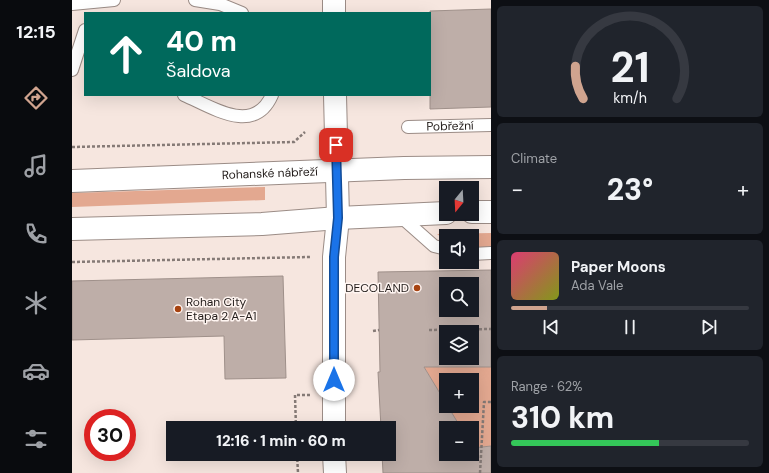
<!DOCTYPE html>
<html lang="en">
<head>
<meta charset="utf-8">
<style>
	body { margin:0; font-family:"DM Sans",sans-serif; background:#20242c; color:#f1f3f6; height:100vh; display:flex; flex-direction:column; font-size:15px; white-space:nowrap }
	* { box-sizing:border-box; margin:0 }
	p { font-size:13px; color:#9ea1a6 }
	.icon { flex:none; width:22px; height:22px; fill:none; stroke:currentColor; stroke-width:2; stroke-linecap:round; stroke-linejoin:round }
	.map { position:relative; flex:1; overflow:hidden }
	.panel { display:flex; flex-direction:column; gap:6px; padding:6px; background:#0d0f14; width:278px }
	.panel>* { flex:none }
	.banner { position:absolute; left:12px; top:12px; width:347px; height:84px; border-radius:0px; box-shadow:0 4px 16px #0002; background:#00695c; color:#fff; overflow:hidden }
	.needle { width:26px; rotate:198deg }
	.controls { position:absolute; left:367px; top:181px; display:grid; gap:8px }
	.controls a { display:grid; place-items:center; width:40px; height:40px; border-radius:0px; background:#171b24; box-shadow:0 4px 16px #0002; font-size:20px }
	.speed { position:absolute; left:12px; top:409px; display:flex; gap:8px; font-size:20px; font-weight:700; text-align:center }
	.speed>* { display:grid; place-content:center; width:52px; height:52px; border-radius:50%; background:#171b24; box-shadow:0 4px 16px #0002; line-height:1 }
	.speed .limit { border:6px solid #d22; background:#fff; color:#111 }
	.pin { position:absolute; display:grid; place-items:center; width:34px; height:34px; color:#fff; margin:-17px; border-radius:8px; box-shadow:0 2px 6px #0006 }
	.me { position:absolute; width:44px; margin:-22px; rotate:0deg; stroke-linejoin:round; filter:drop-shadow(0 0 3px #0008) }
	.turn { display:flex; align-items:center; gap:14px; height:84px; padding:0 16px; font-size:18px }
	.turn .icon { width:52px; height:52px; stroke-width:2.5 }
	.turn b { display:block; font-size:28px; line-height:34px }
	.big { font-size:30px; font-weight:800; line-height:1.1 }
	.panel .tile { flex:1; display:flex; flex-direction:column; justify-content:center; gap:6px; min-width:0; padding:0 14px; border-radius:6px; background:#20242c }
	.panel .dial { align-items:center; gap:0 }
	.dial svg { height:104px; overflow:visible; fill:none; stroke:#363941; stroke-width:7; stroke-linecap:round; text-anchor:middle }
	.dial text { fill:#f1f3f6; stroke:none }
	.song { display:flex; align-items:center; gap:12px }
	.cover { width:48px; height:48px; border-radius:6px; background:linear-gradient(135deg,hsl(340 70% 55%),hsl(70 70% 35%)) }
	.played { height:4px; border-radius:2px; background:linear-gradient(90deg,#d0a48f 15%,#363941 15%) }
	.keys { display:flex; justify-content:space-around; direction:ltr }
	.heat { display:flex; justify-content:space-between; align-items:center; font-size:22px; direction:ltr }
	.charge { height:6px; border-radius:3px; background:linear-gradient(90deg,#34c759 62%,#363941 0) }
	.trip { position:absolute; left:94px; top:421px; width:230px; height:40px; border-radius:0px; background:#171b24; box-shadow:0 4px 16px #0002; font-weight:800; line-height:40px; text-align:center }
	main { display:flex; flex:1; min-height:0 }
	.tabs { display:flex; flex-direction:column; width:72px; justify-content:space-around; align-items:center; background:#090b0e; color:#9ea1a6 }
	.tabs .icon { width:28px; height:28px }
	.tabs .active { color:#d0a48f }
	.tabs b { font-size:18px; color:#f1f3f6 }
	.map>svg:first-child { display:block }
</style>
</head>
<body>
<main>
<nav class="tabs">
<b>12:15</b>
<svg class="icon active" aria-label="directions" viewBox="0 0 24 24"><path d="M12 3l9 9-9 9-9-9zM9 14v-3h6M13 9l2 2-2 2"/></svg>
<svg class="icon" aria-label="music" viewBox="0 0 24 24"><path d="M9 18V5l10-2v13"/><circle cx="6" cy="18" r="3"/><circle cx="16" cy="16" r="3"/></svg>
<svg class="icon" aria-label="phone" viewBox="0 0 24 24"><path d="M5 4h4l2 5-3 2q2 4 5 5l2-3 5 2v4C11 20 4 13 5 4z"/></svg>
<svg class="icon" aria-label="climate" viewBox="0 0 24 24"><path d="M12 3v18M4 7l16 10M4 17L20 7"/></svg>
<svg class="icon" aria-label="car" viewBox="0 0 24 24"><path d="M5 17H2v-5l4-1 3-4h7l3 4 3 1v5h-3M9 17h6M6 11h13"/><circle cx="7" cy="17" r="2"/><circle cx="17" cy="17" r="2"/></svg>
<svg class="icon" aria-label="filters" viewBox="0 0 24 24"><path d="M4 7h16M4 17h16"/><circle cx="9" cy="7" r="2"/><circle cx="15" cy="17" r="2"/></svg>
</nav>
<div class="map">
<svg width="419" height="473" viewBox="0 0 419 473">
	<rect width="100%" height="100%" fill="#f6e6df"/>
	<path fill="#e3a890" d="M 193,187 L 193,200 L 0,207 L 0,193 Z
		M 419,233 L 419,248 L 400,248 L 400,236 L 374,236 L 374,241 L 365,234 Z
		M 352,367 L 419,367 L 419,446 L 401,448 L 400,428 L 389,428 L 375,406 L 400,406 L 400,380 L 374,380 L 374,404 Z"/>
	<path fill="#beaea8" stroke="#9f908a" fill-rule="evenodd" d="M 419,9 L 419,107 L 358,109 L 358,11 Z
		M 419,270 L 419,367 L 352,367 L 389,428 L 374,428 L 374,454 L 400,454 L 400,447 L 401,448 L 419,446 L 419,473 L 311,473 L 310,454 L 317,454 L 317,428 L 309,428 L 306,372 L 308,372 L 306,272 ZM 374,284 L 400,284 L 400,310 L 374,310 ZM 374,332 L 400,332 L 400,358 L 374,358 Z
		M 211,276 L 214,378 L 153,379 L 152,336 L 0,340 L 0,281 Z"/>
	<g fill="none" stroke-linecap="round" stroke-linejoin="round">
		<defs>
			<g id="service">
				<path d="M 123,0 L 148,4 L 170,13"/>
				<path d="M 0,4 L 42,0"/>
				<path d="M 0,70 L 13,30"/>
				<path d="M 112,95 C 140,107 182,136 200,95"/>
				<path id="s1" d="M 336,127 L 419,125"/>
				<path d="M 327,215 L 362,246 L 374,249"/>
				<path d="M 400,254 L 419,253"/>
			</g>
			<path id="minor" d="M 262,428 L 262,257 L 266,218
				M 262,454 L 263,473"/>
			<path id="tertiary" d="M 262,0 L 262,13
				M 263,95 L 266,218"/>
			<g id="secondary">
				<path id="s2" d="M 0,181 L 332,168 L 419,167"/>
				<path d="M 400,212 L 419,212"/>
				<path d="M 0,229 L 190,224 L 266,218 L 374,213"/>
			</g>
		</defs>
		<use href="#service" stroke="#9b8c86" stroke-width="14"/>
		<use href="#minor" stroke="#9b8c86" stroke-width="24"/>
		<use href="#tertiary" stroke="#9b8c86" stroke-width="24"/>
		<use href="#secondary" stroke="#9b8c86" stroke-width="24"/>
		<path stroke="#857a76" stroke-width="2.5" stroke-dasharray="3 2" stroke-linecap="butt" d="M 0,147 L 222,142 L 233,132
			M 0,262 L 238,257
			M 357,330 L 419,329
			M 301,331 L 307,330
			M 224,428 L 223,395 L 238,395
			M 225,454 L 226,473
			M 408,473 L 412,402 L 419,402"/>
		<use href="#service" stroke="#fff" stroke-width="12"/>
		<use href="#minor" stroke="#fff" stroke-width="22"/>
		<use href="#tertiary" stroke="#fff" stroke-width="22"/>
		<use href="#secondary" stroke="#fff" stroke-width="22"/>
	</g>
	<g fill="none" stroke-linecap="round" stroke-linejoin="round">
		<defs>
			<path id="route" d="M 262,380 L 262,257 L 266,218 L 264,145"/>
		</defs>
		<use href="#route" stroke="#114b97" stroke-width="10"/>
		<use href="#route" stroke="#1a73e8" stroke-width="7"/>
	</g>
	<g fill="#a74311" stroke="#fff5f1" stroke-width="1.5">
		<circle cx="345" cy="288" r="4"/>
		<circle cx="106" cy="309" r="4"/>
	</g>
	<g text-anchor="middle" stroke-width="3" stroke-linejoin="round" paint-order="stroke">
		<g font-size="12" fill="#211b19" stroke="#fff5f1">
			<text dy="4" stroke="none"><textPath href="#s1" startOffset="42">Pobřežní</textPath></text>
			<text dy="4" stroke="none"><textPath href="#s2" startOffset="198">Rohanské nábřeží</textPath></text>
		</g>
		<g font-size="12" fill="#211b19" stroke="#fff5f1" text-anchor="end">
			<text x="337" y="292">DECOLAND</text>
			<text x="114" y="306" text-anchor="start">Rohan City<tspan x="114" dy="14">Etapa 2 A-A1</tspan></text>
		</g>
	</g>
</svg>
<div class="controls">
<a><svg class="needle" viewBox="-14 -14 28 28"><path d="M0-13l5 13h-10z" fill="#e53935"/><path d="M0 13l5-13h-10z" fill="#9ea1a6"/></svg></a>
<a><svg class="icon" aria-label="sound" viewBox="0 0 24 24"><path d="M4 9h4l5-4v14l-5-4H4zM17 9q2 3 0 6"/></svg></a>
<a><svg class="icon" aria-label="search" viewBox="0 0 24 24"><circle cx="10" cy="10" r="6"/><path d="M15 15l6 6"/></svg></a>
<a><svg class="icon" aria-label="layers" viewBox="0 0 24 24"><path d="M12 4l9 5-9 5-9-5zM3 14l9 5 9-5"/></svg></a>
<a>+</a>
<a>−</a>
</div>
<div class="speed"><div class="limit">30</div></div>
<div class="pin" style="left:264px;top:145px;background:#d93025"><svg class="icon" aria-label="arrive" viewBox="0 0 24 24"><path d="M6 21V4h12l-3 4 3 4H6"/></svg></div>
<svg class="me" style="left:262px;top:380px" viewBox="-20 -20 40 40"><circle r="19" fill="#fff"/><path d="M0-13L10 11 0 6-10 11z" fill="#1a73e8"/></svg>
<div class="trip">12:16 · 1 min · 60 m</div>
<div class="banner">
<div class="turn"><svg class="icon" aria-label="ahead" viewBox="0 0 24 24"><path d="M12 20V5M6 11l6-6 6 6"/></svg><div><b>40 m</b>Šaldova</div></div>
</div>
</div>
<section class="panel">
<div class="tile dial"><svg viewBox="0 0 100 80">
<path d="M14 69A42 42 0 1 1 86 69"/>
<path d="M14 69A42 42 0 0 1 8 44" stroke="#d0a48f"/>
<text x="50" y="56" font-size="32" font-weight="700">21</text>
<text x="50" y="72" font-size="11">km/h</text>
</svg></div>
<div class="tile"><p>Climate</p>
<div class="heat"><a>−</a><b class="big">23°</b><a>+</a></div>
</div>
<div class="tile">
<div class="song"><i class="cover"></i><div><b>Paper Moons</b><p>Ada Vale</p></div></div>
<div class="played"></div>
<div class="keys"><svg class="icon" aria-label="previous" viewBox="0 0 24 24"><path d="M18 5L8 12l10 7zM5 5v14"/></svg><svg class="icon" aria-label="pause" viewBox="0 0 24 24"><path d="M8 5v14M16 5v14"/></svg><svg class="icon" aria-label="next" viewBox="0 0 24 24"><path d="M6 5l10 7-10 7zM19 5v14"/></svg></div>
</div>
<div class="tile"><p>Range · 62%</p><b class="big">310 km</b><div class="charge"></div></div>
</section>
</main>
</body>
</html>
